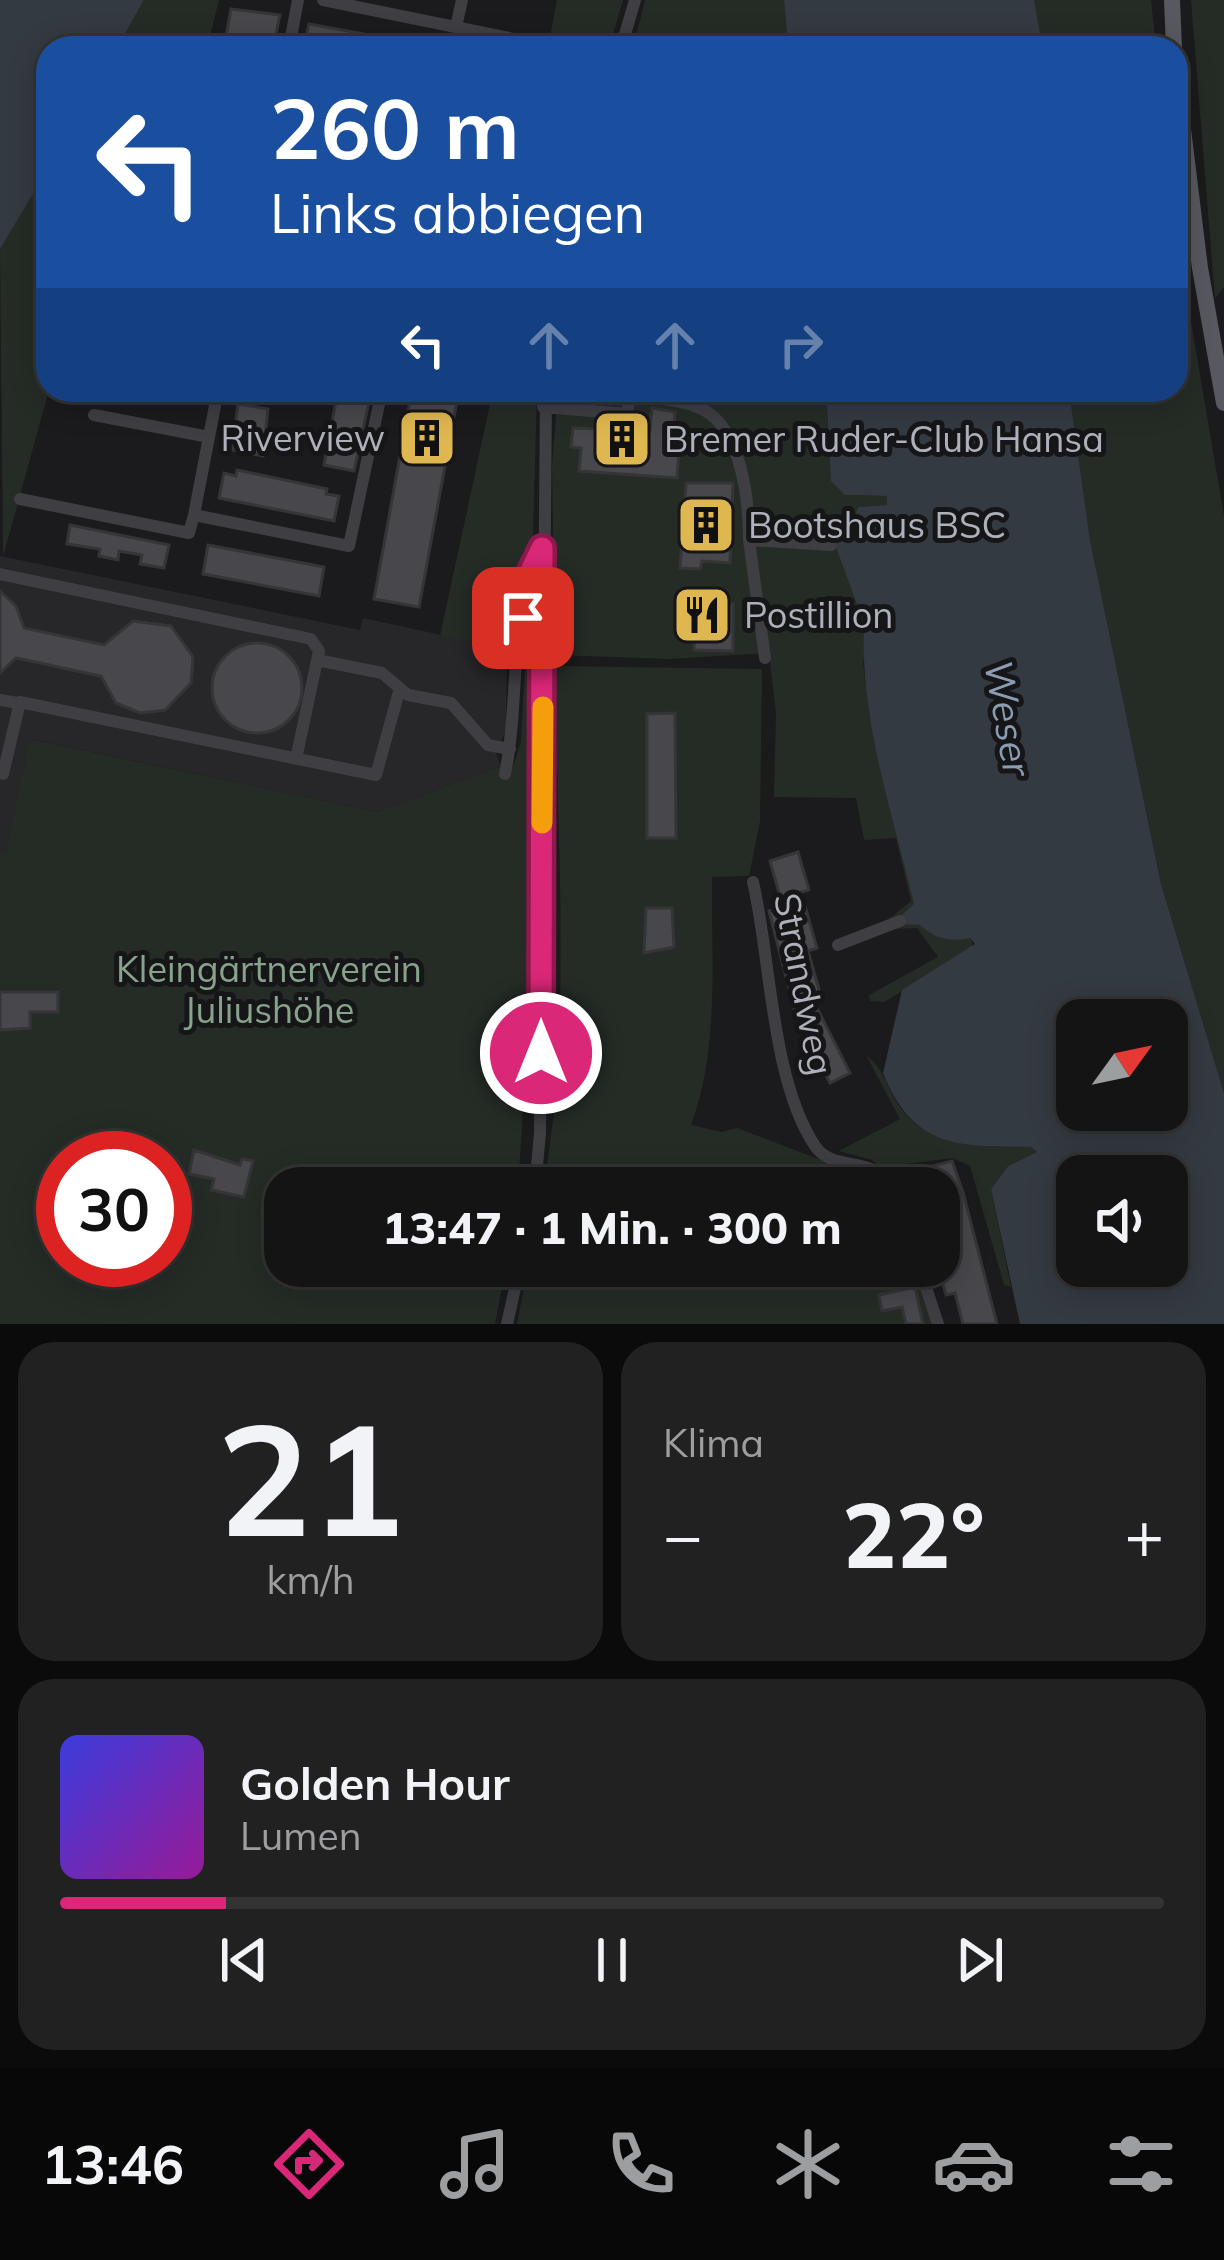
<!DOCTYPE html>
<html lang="de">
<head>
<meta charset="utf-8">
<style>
	body { margin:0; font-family:Mulish,sans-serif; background:#212122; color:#f1f3f6; height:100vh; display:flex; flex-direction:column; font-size:45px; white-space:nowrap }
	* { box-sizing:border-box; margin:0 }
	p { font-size:39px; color:#9d9ea0 }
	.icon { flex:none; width:66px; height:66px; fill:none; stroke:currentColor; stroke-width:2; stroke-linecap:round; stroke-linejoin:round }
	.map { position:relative; height:1324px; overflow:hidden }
	.panel { display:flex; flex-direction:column; gap:18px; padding:18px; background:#0b0b0c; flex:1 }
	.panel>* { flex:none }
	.guide { position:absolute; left:36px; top:36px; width:1152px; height:366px; border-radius:36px; box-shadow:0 6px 30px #0003,0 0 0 3px #333334; background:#1a4fa0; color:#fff; overflow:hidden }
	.needle { width:78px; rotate:57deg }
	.buttons { position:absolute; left:1056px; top:999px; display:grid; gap:24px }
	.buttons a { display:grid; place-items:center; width:132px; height:132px; border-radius:24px; background:#141415; box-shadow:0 6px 30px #0003,0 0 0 3px #333334; font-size:60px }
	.speed { position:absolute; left:36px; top:1131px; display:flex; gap:24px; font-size:60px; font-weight:700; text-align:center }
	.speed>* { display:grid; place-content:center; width:156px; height:156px; border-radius:50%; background:#141415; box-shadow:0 6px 30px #0003,0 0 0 3px #333334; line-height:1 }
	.speed .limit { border:18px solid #d22; background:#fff; color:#111 }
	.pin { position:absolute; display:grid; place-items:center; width:102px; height:102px; color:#fff; margin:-51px; border-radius:24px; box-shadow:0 6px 18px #0006 }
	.me { position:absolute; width:132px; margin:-66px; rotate:0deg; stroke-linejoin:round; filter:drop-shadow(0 0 9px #0008) }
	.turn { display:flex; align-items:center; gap:42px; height:252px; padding:0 36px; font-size:54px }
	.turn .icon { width:156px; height:156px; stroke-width:2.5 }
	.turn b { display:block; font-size:84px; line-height:102px }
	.lanes { display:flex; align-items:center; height:114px; padding:0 36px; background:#0003; justify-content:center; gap:60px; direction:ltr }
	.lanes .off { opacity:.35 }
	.big { font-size:90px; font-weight:800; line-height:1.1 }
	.panel .tile { flex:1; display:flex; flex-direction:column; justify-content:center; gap:18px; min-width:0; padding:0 42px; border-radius:36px; background:#212122 }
	.panel .dial { align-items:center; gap:0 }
	.dial b { font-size:156px; line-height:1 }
	.song { display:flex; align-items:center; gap:36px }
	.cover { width:144px; height:144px; border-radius:18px; background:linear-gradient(135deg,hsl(240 70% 55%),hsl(300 70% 35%)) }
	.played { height:12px; border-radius:6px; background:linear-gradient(90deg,#db2777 15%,#333334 15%) }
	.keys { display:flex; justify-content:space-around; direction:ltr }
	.heat { display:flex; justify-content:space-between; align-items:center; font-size:66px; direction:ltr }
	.panel .tiles { flex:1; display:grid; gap:18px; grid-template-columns:1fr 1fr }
	.tile:last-child { grid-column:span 2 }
	.trip { position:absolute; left:264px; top:1167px; width:696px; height:120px; border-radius:36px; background:#141415; box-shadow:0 6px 30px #0003,0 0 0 3px #333334; font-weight:800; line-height:120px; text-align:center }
	.tabs { display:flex; height:192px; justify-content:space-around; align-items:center; background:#080808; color:#9d9ea0 }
	.tabs .icon { width:84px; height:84px }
	.tabs .current { color:#db2777 }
	.tabs b { font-size:54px; color:#f1f3f6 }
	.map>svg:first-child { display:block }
</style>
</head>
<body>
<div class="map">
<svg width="1224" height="1324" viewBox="0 0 1224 1324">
	<rect width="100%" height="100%" fill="#1b1a1c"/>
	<path fill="#272729" d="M 0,556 L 360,630 L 363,618 L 507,649 L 506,729 L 496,754 L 501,766 L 377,812 L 31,739 L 6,856 L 0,855 Z"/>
	<path fill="#252c26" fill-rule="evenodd" d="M 144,0 L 219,0 L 207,48 L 117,48 Z
		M 557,0 L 623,0 L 609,48 L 550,37 Z
		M 645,0 L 784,0 L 788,48 L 633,48 Z
		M 1034,0 L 1151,0 L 1156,48 L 1043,48 Z
		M 1191,0 L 1224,0 L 1224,287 L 1215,299 Z
		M 48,169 L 49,390 L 3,557 L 0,249 Z
		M 1176,233 L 1224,516 L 1224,1093 L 1161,884 L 1090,540 L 1069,390 L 1176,390 Z
		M 493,390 L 537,390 L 533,537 L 522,553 L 515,650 L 440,636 Z
		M 558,390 L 841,390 L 837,392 L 845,495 L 887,496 L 888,505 L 858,507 L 857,515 L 881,613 L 863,662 L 869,713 L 915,904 L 900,918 L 970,937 L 974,949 L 884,1002 L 870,1001 L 869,995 L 938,957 L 917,928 L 893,929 L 889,919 L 911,901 L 896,838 L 864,840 L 856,798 L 774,797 L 776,714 L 769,653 L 670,659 L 555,655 L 552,466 Z
		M 528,600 L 528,1033 L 518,1188 L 285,1188 L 285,1266 L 506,1266 L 495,1324 L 0,1324 L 0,855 L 6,855 L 30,739 L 377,812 L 501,766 L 511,773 L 521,742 ZM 63,1158 L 165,1158 L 165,1260 L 63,1260 Z
		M 555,666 L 762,669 L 760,821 L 749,876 L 712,877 C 711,959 720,1047 691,1125 L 722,1132 L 737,1128 L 821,1160 L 866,1169 L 886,1188 L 543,1188 C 573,1030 556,829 555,666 Z
		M 866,1055 C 883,1068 886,1084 896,1101 C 927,1151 981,1146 1031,1147 L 1037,1152 L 1008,1166 L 991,1189 L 1011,1287 L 1004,1285 L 970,1166 L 953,1158 L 906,1164 L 896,1182 L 872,1160 L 839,1151 L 900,1119 Z
		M 528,1266 L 916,1266 L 935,1324 L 517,1324 Z"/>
	<path fill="#343a41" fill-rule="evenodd" d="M 0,0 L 144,0 L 117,48 L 48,48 L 48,169 L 0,249 Z
		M 784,0 L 1034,0 L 1043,48 L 788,48 Z
		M 841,390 L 1069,390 L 1090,540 L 1161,884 L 1224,1093 L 1224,1324 L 1020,1324 L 991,1189 L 1008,1166 L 1037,1152 L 1031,1147 C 959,1146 914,1150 883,1073 L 902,990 L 975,944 L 970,938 C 950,942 935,939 920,925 L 901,924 L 899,918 L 914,904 C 893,814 860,721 864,628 L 881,613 L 857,604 L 836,547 L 846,515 L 856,514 L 858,507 L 887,505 L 887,496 L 845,495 L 831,481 L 827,403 ZM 1077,1020 L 1167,1020 L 1167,1110 L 1077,1110 ZM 1077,1176 L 1167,1176 L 1167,1266 L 1077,1266 Z"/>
	<path fill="#48484c" stroke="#353538" stroke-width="3" d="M 231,9 L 280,15 L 273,48 L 225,42 Z
		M 309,24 L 413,43 L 412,48 L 304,47 Z
		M 338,390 L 371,393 L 354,471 L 324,465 Z
		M 412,390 L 459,390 L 419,607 L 374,599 Z
		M 238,404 L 268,409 L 263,456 L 232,450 Z
		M 652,408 L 675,412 L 672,450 L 679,450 L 677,478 L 579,471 L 581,448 L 571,447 L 573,428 L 650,431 Z
		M 237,470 L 327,489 L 326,494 L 339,496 L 334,521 L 219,498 L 224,473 L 236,476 Z
		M 686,483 L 733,483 L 730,563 L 702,561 L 700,569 L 680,568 Z
		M 70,525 L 169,545 L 164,568 L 140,564 L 142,555 L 119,551 L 118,560 L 99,556 L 100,549 L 67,544 Z
		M 208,545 L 324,567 L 319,596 L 203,574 Z
		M 0,591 L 16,606 L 24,628 L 104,645 L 133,621 L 171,626 L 193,657 L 191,683 L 165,710 L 140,713 L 116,703 L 101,676 L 16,658 L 0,673 Z
		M 694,603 L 733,604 L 733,651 L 694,650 Z
		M212 688a45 45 0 1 1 90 0a45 45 0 1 1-90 0Z
		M 675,713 L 676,838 L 647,838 L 647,714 Z
		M 798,852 L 809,890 L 801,892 L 817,948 L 808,951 L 822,1000 L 814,1002 L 850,1073 L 830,1083 L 797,1020 L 769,911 L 783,907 L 770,861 Z
		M 646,908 L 672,908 L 674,947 L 644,953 Z
		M 0,992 L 58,992 L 58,1012 L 30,1012 L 30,1028 L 0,1030 Z
		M 194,1150 L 240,1165 L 242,1159 L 253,1161 L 244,1197 L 211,1190 L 214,1179 L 189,1174 Z
		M 952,1161 L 963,1192 L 997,1324 L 963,1324 L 955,1293 L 946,1295 L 939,1270 L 939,1188 L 917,1188 L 913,1171 Z
		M 915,1287 L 923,1324 L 906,1324 L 902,1307 L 882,1311 L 879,1295 Z"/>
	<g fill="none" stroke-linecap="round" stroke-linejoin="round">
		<path stroke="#3e3e43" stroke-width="12" d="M 323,0 L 558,48
			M 456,27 L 462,0
			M 289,48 L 298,0
			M 621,48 L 635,0
			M 218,390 L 194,515 L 349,546 L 382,390
			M 543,407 L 627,414 L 630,394 C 653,399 684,399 704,410 C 742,431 749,502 749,540 L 831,545
			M 94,415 L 209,437
			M 20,499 L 189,533 L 194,515
			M 749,540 L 765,658
			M 0,574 L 311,639 L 319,651 L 296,759
			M 317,660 L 382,673 L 408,695 L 451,703 L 488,745 L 510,749
			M 0,700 L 18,703
			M 3,774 L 20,702 L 376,775 L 400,688
			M 505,774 C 520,703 508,616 540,552
			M 753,882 C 771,959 771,1080 815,1146 C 833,1173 874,1154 893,1188
			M 838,945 L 900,921
			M 535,1188 L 540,1133 L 546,390
			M 919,1266 L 938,1324
			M 507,1324 L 520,1266"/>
		<path stroke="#585960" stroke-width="16" d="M 1172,0 L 1174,48
			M 1176,72 L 1200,268 L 1224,403"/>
	</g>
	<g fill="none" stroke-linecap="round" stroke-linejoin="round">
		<defs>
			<path id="route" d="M 523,618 L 526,581 L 542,548 L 541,1053"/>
		</defs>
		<use href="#route" stroke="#8e194d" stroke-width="30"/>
		<use href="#route" stroke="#db2777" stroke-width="21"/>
		<path stroke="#f59e0b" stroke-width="21" d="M 542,823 L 543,707"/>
	</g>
	<defs>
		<symbol id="building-square" viewBox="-11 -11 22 22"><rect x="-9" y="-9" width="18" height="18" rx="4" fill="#dfb750" stroke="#161517"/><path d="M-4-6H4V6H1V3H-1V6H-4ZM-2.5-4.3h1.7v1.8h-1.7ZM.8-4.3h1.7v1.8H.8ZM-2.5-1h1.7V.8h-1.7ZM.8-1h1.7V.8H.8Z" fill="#111"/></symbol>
		<symbol id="restaurant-square" viewBox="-11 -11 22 22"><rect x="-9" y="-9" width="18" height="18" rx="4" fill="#dfb750" stroke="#161517"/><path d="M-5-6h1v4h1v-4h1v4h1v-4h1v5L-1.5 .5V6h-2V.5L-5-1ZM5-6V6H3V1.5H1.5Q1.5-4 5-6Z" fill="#111"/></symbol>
	</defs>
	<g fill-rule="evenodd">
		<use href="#building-square" x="394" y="405" width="66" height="66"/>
		<use href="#building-square" x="589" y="406" width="66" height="66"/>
		<use href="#building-square" x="673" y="492" width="66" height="66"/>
		<use href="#restaurant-square" x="669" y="582" width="66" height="66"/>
	</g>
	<g text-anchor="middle" stroke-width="10" stroke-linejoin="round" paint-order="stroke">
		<g font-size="36" fill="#aeb1ba" stroke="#161517" text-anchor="start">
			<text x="385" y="451" text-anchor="end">Riverview</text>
			<text x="664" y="452">Bremer Ruder-Club Hansa</text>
			<text x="748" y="538">Bootshaus BSC</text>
			<text x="744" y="628">Postillion</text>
		</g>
		<g font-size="36" fill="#88a38b" stroke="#161517">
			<text x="269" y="982">Kleingärtnerverein<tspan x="269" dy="41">Juliushöhe</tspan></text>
		</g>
		<g font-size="36" fill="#aeb1ba" stroke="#161517">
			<text transform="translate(804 984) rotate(79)" y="13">Strandweg</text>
		</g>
		<g font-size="39" font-style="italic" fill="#8a9cb1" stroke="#161517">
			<text transform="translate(1008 718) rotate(80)" y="14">Weser</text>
		</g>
	</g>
</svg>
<div class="buttons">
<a><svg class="needle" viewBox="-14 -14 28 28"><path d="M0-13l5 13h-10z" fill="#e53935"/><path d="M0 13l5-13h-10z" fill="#9d9ea0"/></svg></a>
<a><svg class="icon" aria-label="sound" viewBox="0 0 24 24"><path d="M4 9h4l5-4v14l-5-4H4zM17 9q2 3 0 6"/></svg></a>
</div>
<div class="speed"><div class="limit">30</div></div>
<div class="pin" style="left:523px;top:618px;background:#d93025"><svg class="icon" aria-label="arrive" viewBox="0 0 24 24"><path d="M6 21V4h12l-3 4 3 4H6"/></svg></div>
<svg class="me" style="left:541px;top:1053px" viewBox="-20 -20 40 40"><circle r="17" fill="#db2777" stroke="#fff" stroke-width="3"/><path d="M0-11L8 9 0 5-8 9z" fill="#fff"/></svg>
<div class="trip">13:47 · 1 Min. · 300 m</div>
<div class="guide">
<div class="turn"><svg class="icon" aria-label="left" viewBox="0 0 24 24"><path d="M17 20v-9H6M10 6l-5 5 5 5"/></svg><div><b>260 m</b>Links abbiegen</div></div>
<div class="lanes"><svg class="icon" aria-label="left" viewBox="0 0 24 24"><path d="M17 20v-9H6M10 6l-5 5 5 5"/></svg><svg class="icon off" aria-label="ahead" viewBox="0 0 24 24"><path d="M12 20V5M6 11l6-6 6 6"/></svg><svg class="icon off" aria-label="ahead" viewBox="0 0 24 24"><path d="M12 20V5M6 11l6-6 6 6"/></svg><svg class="icon off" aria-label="right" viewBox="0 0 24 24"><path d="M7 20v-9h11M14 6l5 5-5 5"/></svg></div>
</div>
</div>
<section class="panel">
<div class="tiles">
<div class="tile dial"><b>21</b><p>km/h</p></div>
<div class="tile"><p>Klima</p>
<div class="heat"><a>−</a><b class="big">22°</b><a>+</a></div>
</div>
<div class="tile">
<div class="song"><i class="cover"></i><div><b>Golden Hour</b><p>Lumen</p></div></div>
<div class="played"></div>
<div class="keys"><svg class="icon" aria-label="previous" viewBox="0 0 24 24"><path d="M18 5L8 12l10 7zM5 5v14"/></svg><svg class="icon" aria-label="pause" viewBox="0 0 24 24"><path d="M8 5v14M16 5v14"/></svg><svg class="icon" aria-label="next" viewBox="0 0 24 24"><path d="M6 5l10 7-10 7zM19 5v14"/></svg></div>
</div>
</div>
</section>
<nav class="tabs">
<b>13:46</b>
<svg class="icon current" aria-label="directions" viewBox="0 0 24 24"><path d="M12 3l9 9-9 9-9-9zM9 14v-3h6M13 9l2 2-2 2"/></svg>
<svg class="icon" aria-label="music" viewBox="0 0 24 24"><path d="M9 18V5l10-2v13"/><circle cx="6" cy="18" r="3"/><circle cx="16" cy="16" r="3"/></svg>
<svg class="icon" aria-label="phone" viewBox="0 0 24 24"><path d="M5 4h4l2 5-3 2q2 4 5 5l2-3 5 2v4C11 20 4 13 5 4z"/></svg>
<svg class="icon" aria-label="climate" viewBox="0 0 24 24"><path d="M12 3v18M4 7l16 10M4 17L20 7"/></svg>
<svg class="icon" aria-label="car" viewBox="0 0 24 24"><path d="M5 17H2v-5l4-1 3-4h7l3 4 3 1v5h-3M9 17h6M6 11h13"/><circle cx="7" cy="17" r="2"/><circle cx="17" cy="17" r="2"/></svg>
<svg class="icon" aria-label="filters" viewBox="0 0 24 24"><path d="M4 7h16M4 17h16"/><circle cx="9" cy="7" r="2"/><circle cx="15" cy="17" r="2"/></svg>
</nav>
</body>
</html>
